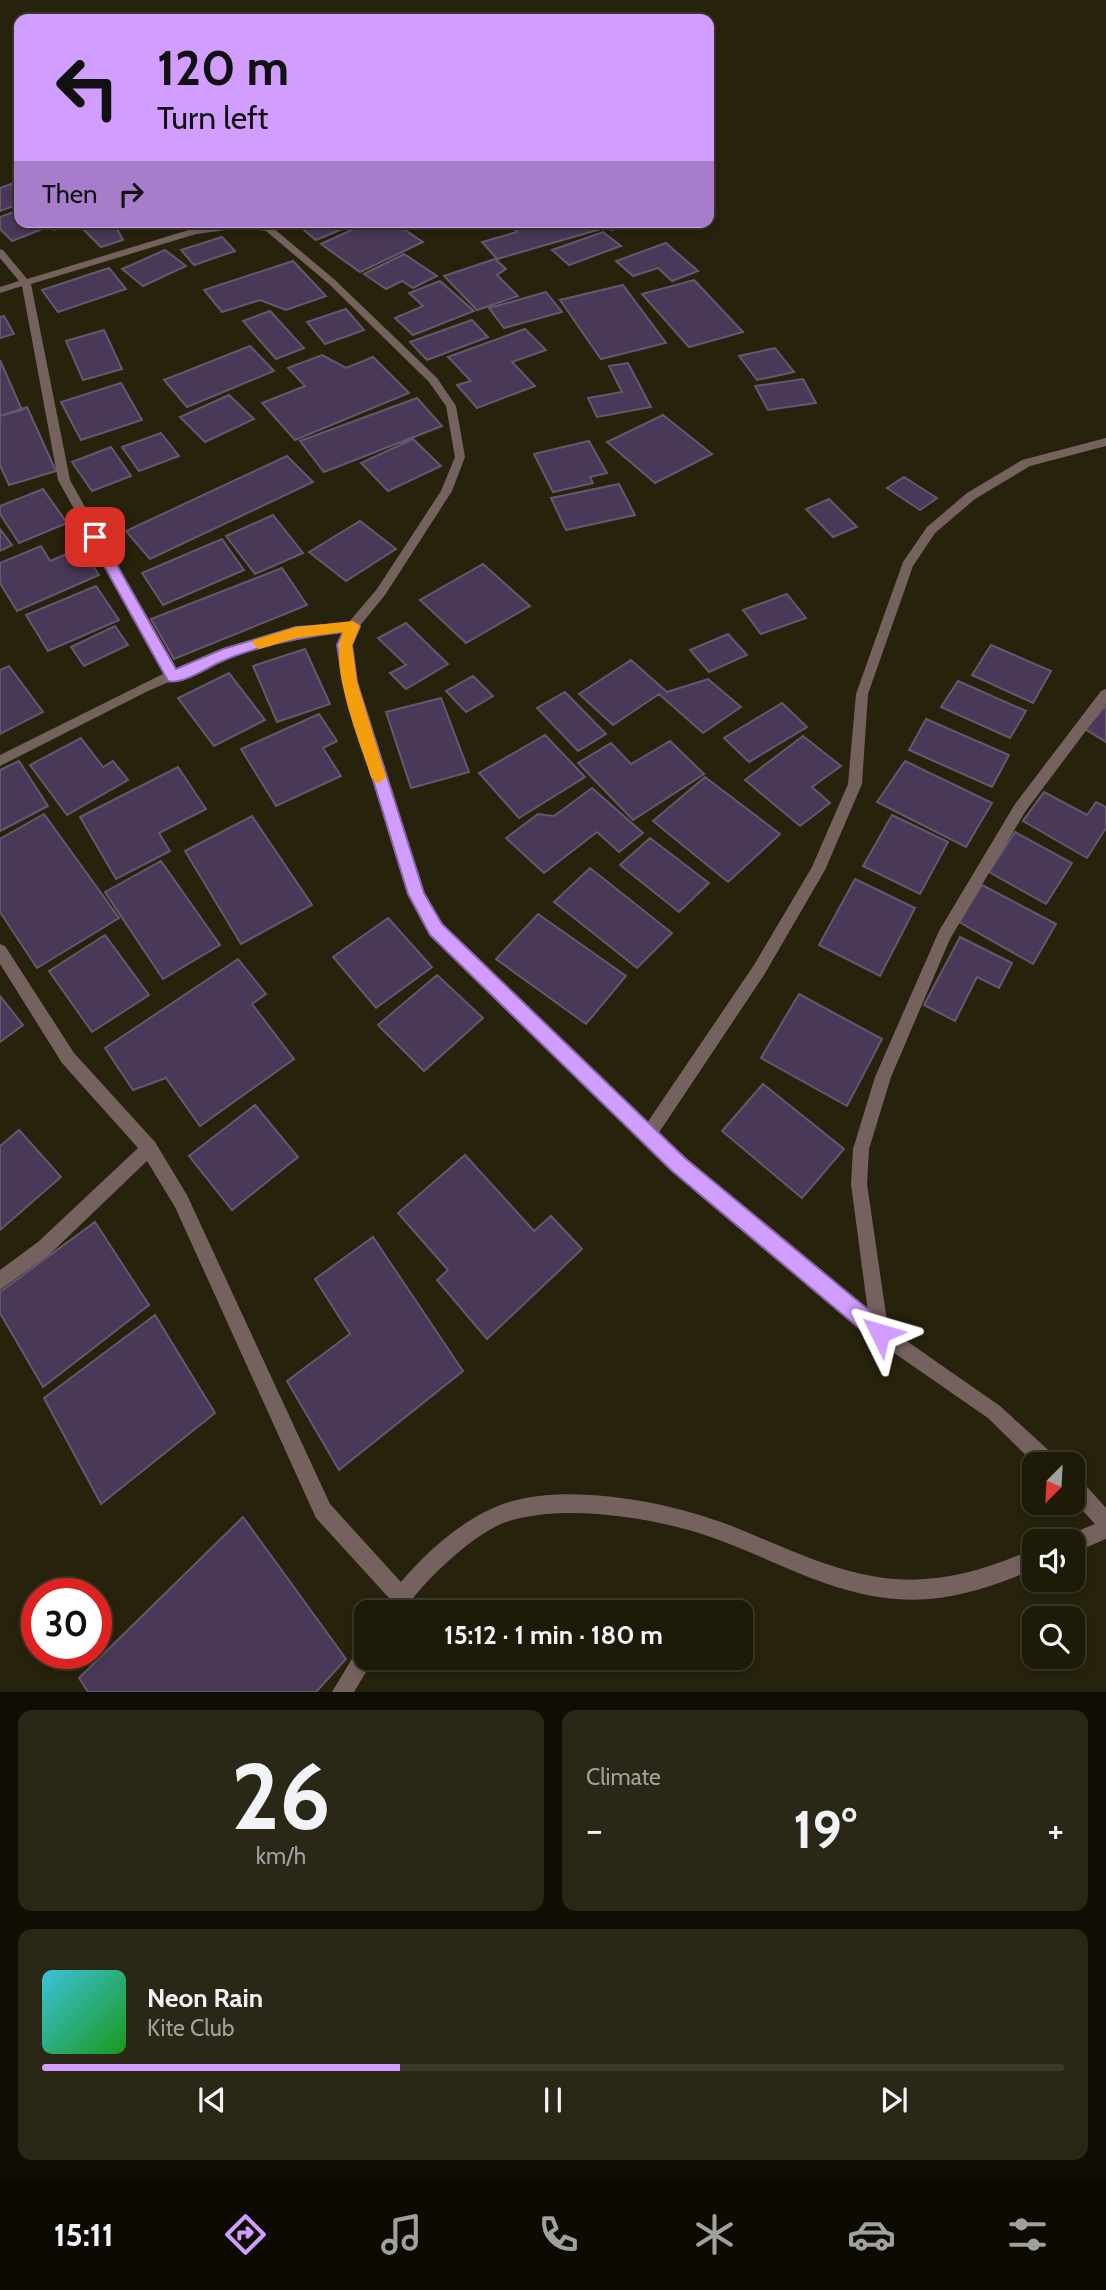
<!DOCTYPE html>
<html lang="en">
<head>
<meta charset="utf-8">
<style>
	body { margin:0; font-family:Cabin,sans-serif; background:#2a2716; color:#f1f3f6; height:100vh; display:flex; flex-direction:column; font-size:26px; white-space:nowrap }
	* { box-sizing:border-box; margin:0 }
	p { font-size:23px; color:#a0a19c }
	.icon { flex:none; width:38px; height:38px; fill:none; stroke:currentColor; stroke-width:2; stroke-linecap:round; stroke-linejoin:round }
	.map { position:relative; height:1692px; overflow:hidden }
	.panel { display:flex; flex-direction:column; gap:18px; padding:18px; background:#100e04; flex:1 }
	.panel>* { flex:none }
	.guide { position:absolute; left:14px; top:14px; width:700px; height:214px; border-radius:14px; box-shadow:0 4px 10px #0003,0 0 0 2px #3b3829; background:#d19dfe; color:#111; overflow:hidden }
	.needle { width:46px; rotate:204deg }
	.tools { position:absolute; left:1022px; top:1452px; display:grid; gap:14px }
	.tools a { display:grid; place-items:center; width:63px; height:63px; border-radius:14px; background:#1d1a08; box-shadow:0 4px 10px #0003,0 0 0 2px #3b3829; font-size:35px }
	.speed { position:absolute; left:21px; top:1578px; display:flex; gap:14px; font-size:35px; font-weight:700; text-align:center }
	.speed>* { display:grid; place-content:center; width:91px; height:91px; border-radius:50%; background:#1d1a08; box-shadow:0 4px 10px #0003,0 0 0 2px #3b3829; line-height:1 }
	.speed .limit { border:10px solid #d22; background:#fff; color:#111 }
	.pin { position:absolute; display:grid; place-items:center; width:60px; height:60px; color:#fff; margin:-30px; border-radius:14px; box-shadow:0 4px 10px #0006 }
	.me { position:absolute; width:77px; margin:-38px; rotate:310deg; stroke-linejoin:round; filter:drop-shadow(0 0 5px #0008) }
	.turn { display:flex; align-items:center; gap:24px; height:147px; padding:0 28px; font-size:32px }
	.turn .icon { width:91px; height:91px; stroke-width:2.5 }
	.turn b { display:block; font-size:49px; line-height:60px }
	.then { display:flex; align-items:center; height:66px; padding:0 28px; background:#0003; gap:14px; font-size:26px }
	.big { font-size:52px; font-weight:800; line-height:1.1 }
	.panel .card { flex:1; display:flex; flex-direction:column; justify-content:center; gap:10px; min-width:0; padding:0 24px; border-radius:14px; background:#2a2716 }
	.panel .dial { align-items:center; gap:0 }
	.dial b { font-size:91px; line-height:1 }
	.song { display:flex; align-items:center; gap:21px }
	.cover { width:84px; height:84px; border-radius:10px; background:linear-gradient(135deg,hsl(190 70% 55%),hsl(120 70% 35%)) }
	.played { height:7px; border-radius:4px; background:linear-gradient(90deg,#d19dfe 35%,#3b3829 35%) }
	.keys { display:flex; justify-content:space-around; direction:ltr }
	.heat { display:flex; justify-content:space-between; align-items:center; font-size:38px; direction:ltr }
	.panel .tiles { flex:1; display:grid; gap:18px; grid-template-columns:1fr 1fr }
	.card:last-child { grid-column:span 2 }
	.trip { position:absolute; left:354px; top:1600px; width:399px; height:70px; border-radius:14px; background:#1d1a08; box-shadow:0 4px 10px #0003,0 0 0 2px #3b3829; font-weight:800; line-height:70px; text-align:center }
	.tab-bar { display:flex; height:112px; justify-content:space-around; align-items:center; background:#0c0a03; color:#a0a19c }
	.tab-bar .icon { width:49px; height:49px }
	.tab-bar .active { color:#d19dfe }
	.tab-bar b { font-size:32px; color:#f1f3f6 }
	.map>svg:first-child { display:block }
</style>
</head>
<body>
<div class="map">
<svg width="1106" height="1692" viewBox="0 0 1106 1692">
	<rect width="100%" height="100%" fill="#27220b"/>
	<path fill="#493858" stroke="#63586e" stroke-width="2" d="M 19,181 L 19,204 L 0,211 L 0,188 Z
		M 19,210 L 19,222 L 73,222 L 54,230 L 50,226 L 12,241 L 0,229 L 0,217 Z
		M 90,222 L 142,222 L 117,229 L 123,240 L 101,247 L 80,226 Z
		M 294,222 L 359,222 L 316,240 Z
		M 369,222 L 393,222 L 423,242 L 360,272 L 321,244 Z
		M 514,222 L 594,222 L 601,229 L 497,259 L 482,242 L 517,232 L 509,224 Z
		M 604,222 L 635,222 L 635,223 L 611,230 Z
		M 603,232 L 621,246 L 569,265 L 552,250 Z
		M 222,237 L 235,251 L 194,265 L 181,250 Z
		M 666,243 L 698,271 L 672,281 L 658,268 L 633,276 L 616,261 Z
		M 165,250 L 186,266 L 143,286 L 122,269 Z
		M 404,254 L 437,276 L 413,288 L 402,281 L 386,289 L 364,274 Z
		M 495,259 L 506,269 L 497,275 L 518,296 L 477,310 L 444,276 Z
		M 293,261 L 326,296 L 286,310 L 260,300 L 222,312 L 204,290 Z
		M 109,268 L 126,289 L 58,312 L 42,290 Z
		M 694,280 L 743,332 L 689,347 L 642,294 Z
		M 440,281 L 474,311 L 413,335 L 395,318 L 423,306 L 409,293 Z
		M 623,285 L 666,343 L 601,359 L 560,300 Z
		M 546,292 L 562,312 L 504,328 L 489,308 Z
		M 346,309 L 364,330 L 325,344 L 307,322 Z
		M 270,311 L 304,348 L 276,359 L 243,321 Z
		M 4,316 L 14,334 L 0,338 L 0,317 Z
		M 472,320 L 488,337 L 427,360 L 410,342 Z
		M 525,329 L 546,350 L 512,362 L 535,386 L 477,408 L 457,385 L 471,381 L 448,357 Z
		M 104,330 L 122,369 L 83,380 L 66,341 Z
		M 250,346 L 274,371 L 187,407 L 164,380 Z
		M 775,348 L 794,372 L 757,380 L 739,356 Z
		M 322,355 L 346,368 L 373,357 L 409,393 L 295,440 L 262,403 L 305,386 L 288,368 Z
		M 0,360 L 22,410 L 0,416 Z
		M 628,363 L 651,407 L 597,417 L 588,398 L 622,392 L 609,366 Z
		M 803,379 L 816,403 L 768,410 L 755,386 Z
		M 121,383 L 142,420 L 81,440 L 61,402 Z
		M 229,395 L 254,419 L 205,442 L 180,417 Z
		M 417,398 L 442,426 L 324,472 L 300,441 Z
		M 27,407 L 56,471 L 9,485 L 0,465 L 0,416 Z
		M 663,415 L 712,454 L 655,483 L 607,442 Z
		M 161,433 L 179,456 L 139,471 L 122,447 Z
		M 413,439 L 441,466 L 388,491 L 361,463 Z
		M 589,441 L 607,473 L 590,477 L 593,483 L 553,492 L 534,454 Z
		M 111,447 L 131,476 L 92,491 L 72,462 Z
		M 287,456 L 313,482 L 150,559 L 126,531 Z
		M 904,477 L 937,498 L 920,510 L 887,488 Z
		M 619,484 L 635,515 L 566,530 L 551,498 Z
		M 43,489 L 67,523 L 19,543 L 0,514 L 0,506 Z
		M 829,499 L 857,527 L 833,537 L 806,509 Z
		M 273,515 L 303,553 L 255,574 L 226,536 Z
		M 360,521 L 396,549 L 346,581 L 309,552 Z
		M 0,529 L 12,545 L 0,551 Z
		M 222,539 L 244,570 L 163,605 L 142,573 Z
		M 41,546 L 50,561 L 81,548 L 99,575 L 17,611 L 0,583 L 0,563 Z
		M 483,564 L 530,606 L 466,643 L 420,600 Z
		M 282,568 L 307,605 L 174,659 L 151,619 Z
		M 96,586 L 119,620 L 48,651 L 26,615 Z
		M 787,594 L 806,618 L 761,634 L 743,610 Z
		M 406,623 L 448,664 L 406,689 L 390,673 L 406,665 L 378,638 Z
		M 115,626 L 128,645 L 84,666 L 71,647 Z
		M 728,634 L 747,655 L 709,672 L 690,650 Z
		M 991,645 L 1051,671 L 1033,703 L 972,675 Z
		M 305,649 L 330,704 L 277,722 L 253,666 Z
		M 631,660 L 667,692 L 708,679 L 741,707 L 703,733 L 659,694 L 613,725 L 579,694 Z
		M 9,666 L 43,712 L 0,734 L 0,670 Z
		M 229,673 L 265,720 L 214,746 L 178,698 Z
		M 473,676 L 493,696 L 466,712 L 446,691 Z
		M 958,681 L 1026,711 L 1010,738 L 941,707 Z
		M 565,692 L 606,734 L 578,751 L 537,708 Z
		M 441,698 L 469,772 L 411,788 L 386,712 Z
		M 782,703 L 807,727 L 749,762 L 724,738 Z
		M 1106,706 L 1106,742 L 1085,729 Z
		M 319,714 L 337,741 L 323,748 L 341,776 L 276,806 L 241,749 Z
		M 926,719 L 1009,755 L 992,787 L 909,750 Z
		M 545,735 L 585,777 L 519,818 L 479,773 Z
		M 803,736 L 841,766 L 812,787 L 830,803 L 800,826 L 745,780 Z
		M 81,738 L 103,767 L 113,761 L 128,780 L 67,815 L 30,765 Z
		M 670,741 L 704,774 L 633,820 L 578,763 L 611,743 L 631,764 Z
		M 19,761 L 48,806 L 0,831 L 0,770 Z
		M 905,761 L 992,803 L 966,847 L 877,802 Z
		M 178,767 L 206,809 L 159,833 L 170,851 L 116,879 L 80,817 Z
		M 705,777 L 780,834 L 728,882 L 653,821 Z
		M 592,788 L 643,833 L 619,852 L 597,832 L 544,873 L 506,838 L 538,814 L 554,816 Z
		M 1044,792 L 1087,815 L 1096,802 L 1106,807 L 1106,828 L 1087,858 L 1023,821 Z
		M 44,814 L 119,918 L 37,968 L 0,912 L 0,839 Z
		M 892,815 L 948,842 L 920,894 L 863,866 Z
		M 252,816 L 312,905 L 241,944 L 185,851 Z
		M 1015,832 L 1072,863 L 1046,904 L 989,872 Z
		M 650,838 L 709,883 L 679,912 L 620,865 Z
		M 161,861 L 220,945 L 163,979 L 105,892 Z
		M 590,868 L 672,933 L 637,968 L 554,902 Z
		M 855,879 L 915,908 L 880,976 L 819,945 Z
		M 982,885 L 1056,924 L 1033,964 L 959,922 Z
		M 538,914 L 626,976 L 586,1024 L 496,959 Z
		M 388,918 L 432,967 L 376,1008 L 333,957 Z
		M 105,935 L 149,995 L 92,1032 L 49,971 Z
		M 960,937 L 1012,963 L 999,988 L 977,977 L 955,1021 L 924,1005 Z
		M 238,959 L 266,994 L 252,1004 L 294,1059 L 200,1126 L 166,1078 L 133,1090 L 105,1048 Z
		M 437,975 L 483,1018 L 424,1071 L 378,1025 Z
		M 799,994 L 882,1039 L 847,1106 L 761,1058 Z
		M 0,996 L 23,1025 L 0,1042 Z
		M 763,1084 L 844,1149 L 802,1198 L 722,1131 Z
		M 255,1105 L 298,1157 L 232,1210 L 189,1156 Z
		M 19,1130 L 61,1177 L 0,1230 L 0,1146 Z
		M 465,1155 L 534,1231 L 551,1216 L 582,1249 L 487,1339 L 437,1280 L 448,1270 L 398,1213 Z
		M 95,1222 L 149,1305 L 43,1387 L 0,1313 L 0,1292 Z
		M 373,1237 L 463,1371 L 339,1470 L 287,1381 L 350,1334 L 315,1279 Z
		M 155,1315 L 215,1413 L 101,1504 L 44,1398 Z
		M 243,1517 L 346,1659 L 316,1692 L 88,1692 L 79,1678 Z"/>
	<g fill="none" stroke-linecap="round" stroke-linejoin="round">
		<path fill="#75625f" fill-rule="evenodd" d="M 241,222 L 272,227 L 335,280 L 437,378 L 456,406 L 465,457 L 452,491 L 385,595 L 358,628 L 351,645 L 356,682 L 381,764 L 424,893 L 441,925 L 647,1123 L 754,965 L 812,867 L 848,784 L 856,694 L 903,562 L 927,527 L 967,493 L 1022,460 L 1106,438 L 1106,446 L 1030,466 L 975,499 L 935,533 L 913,566 L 868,694 L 862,784 L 825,870 L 764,975 L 658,1134 L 685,1159 L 868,1312 L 851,1184 L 853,1149 L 875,1077 L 939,931 L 1015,804 L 1101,691 L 1106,689 L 1106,704 L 1025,812 L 950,939 L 891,1077 L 869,1149 L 867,1184 L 888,1328 L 1000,1406 L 1057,1458 L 1059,1465 L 1036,1465 L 988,1418 L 874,1339 L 673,1171 L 431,935 L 410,894 L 367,764 L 344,682 L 339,645 L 345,631 L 295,638 L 223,659 L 148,691 L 0,766 L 0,755 L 165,673 L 58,480 L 22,286 L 0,293 L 0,287 L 19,281 L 0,258 L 0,249 L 3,250 L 27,279 L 192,229 ZM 241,228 L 266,231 L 329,284 L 429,382 L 446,406 L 455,457 L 441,491 L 377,589 L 349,622 C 288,628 232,645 175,669 L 70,480 L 31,284 L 196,234 Z
			M 0,944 L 5,946 L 74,1053 L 155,1142 L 187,1195 L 330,1504 L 401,1582 C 428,1550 465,1517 506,1503 C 568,1482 670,1502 729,1525 C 783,1546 837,1575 895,1579 C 945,1583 989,1568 1034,1549 L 1034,1569 C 990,1588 945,1603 896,1599 C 828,1594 768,1556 705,1535 C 650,1517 562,1503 506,1522 C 474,1533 421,1583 403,1612 L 382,1612 L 389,1598 L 316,1518 L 175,1207 L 147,1161 L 50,1254 L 0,1290 L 0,1270 L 38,1242 L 138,1148 L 62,1063 L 0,964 Z
			M 1073,1477 L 1080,1479 L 1106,1508 L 1106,1539 L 1073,1553 L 1073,1542 L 1064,1542 L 1066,1536 L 1095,1524 L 1073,1500 Z
			M 366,1644 L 366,1657 L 375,1657 L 354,1692 L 332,1692 L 359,1647 Z"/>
	</g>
	<path fill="#d19dfe" stroke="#8866a5" stroke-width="2" d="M 95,532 L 101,537 L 176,669 L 223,649 L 296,627 L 358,623 L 360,626 L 352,645 L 357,682 L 424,893 L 442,924 L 685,1158 L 887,1325 L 890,1333 L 887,1340 L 880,1343 L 873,1340 L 672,1171 L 430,935 L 408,894 L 343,682 L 337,645 L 343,632 C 300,637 258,645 218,663 C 205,669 181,685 168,681 L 88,537 Z"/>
	<path fill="#f59e0b" d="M 353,621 L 360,626 L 352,645 L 357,682 L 386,777 L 378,784 L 371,777 C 360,742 328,666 343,632 L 296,638 L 259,649 L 252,643 L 254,640 L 296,627 Z"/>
</svg>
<div class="tools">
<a><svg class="needle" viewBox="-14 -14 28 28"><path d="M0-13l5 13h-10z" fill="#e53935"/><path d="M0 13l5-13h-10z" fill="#a0a19c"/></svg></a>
<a><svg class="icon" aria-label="sound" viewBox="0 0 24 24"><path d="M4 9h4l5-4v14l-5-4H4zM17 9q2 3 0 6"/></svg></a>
<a><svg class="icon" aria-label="search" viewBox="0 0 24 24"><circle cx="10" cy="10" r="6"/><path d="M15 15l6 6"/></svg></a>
</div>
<div class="speed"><div class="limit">30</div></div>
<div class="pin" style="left:95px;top:537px;background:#d93025"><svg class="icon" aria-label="arrive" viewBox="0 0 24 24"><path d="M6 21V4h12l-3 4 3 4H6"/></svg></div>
<svg class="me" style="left:880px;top:1333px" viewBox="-20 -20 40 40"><path d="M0-17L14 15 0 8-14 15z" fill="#d19dfe" stroke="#fff" stroke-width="4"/></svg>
<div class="trip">15:12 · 1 min · 180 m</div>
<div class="guide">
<div class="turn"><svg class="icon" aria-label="left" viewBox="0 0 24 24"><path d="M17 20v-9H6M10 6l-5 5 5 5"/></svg><div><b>120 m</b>Turn left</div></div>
<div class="then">Then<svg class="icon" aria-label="right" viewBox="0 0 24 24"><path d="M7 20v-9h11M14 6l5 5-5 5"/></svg></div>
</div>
</div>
<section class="panel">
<div class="tiles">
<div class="card dial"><b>26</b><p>km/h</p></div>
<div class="card"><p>Climate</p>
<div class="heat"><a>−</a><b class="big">19°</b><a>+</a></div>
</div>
<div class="card">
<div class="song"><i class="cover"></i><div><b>Neon Rain</b><p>Kite Club</p></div></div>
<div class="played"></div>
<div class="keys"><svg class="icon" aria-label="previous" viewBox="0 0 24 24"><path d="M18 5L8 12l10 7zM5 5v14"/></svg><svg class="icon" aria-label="pause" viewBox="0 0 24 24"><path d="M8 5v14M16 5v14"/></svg><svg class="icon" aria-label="next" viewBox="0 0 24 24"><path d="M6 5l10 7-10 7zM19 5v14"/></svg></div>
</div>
</div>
</section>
<nav class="tab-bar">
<b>15:11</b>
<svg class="icon active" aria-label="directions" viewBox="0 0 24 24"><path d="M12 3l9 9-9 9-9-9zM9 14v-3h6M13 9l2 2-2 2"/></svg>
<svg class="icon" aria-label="music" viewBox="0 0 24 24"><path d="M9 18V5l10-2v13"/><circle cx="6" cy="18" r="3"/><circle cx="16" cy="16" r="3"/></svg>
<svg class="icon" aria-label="phone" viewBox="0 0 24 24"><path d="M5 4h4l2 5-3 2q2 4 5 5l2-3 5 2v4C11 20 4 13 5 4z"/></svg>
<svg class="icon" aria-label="climate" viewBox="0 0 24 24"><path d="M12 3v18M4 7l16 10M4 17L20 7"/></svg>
<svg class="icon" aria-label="car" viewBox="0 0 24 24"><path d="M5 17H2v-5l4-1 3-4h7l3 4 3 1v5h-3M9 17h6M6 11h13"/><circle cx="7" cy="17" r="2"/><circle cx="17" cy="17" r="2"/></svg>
<svg class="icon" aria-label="filters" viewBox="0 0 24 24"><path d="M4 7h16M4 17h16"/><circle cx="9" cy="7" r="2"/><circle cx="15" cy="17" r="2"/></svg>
</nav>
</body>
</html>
